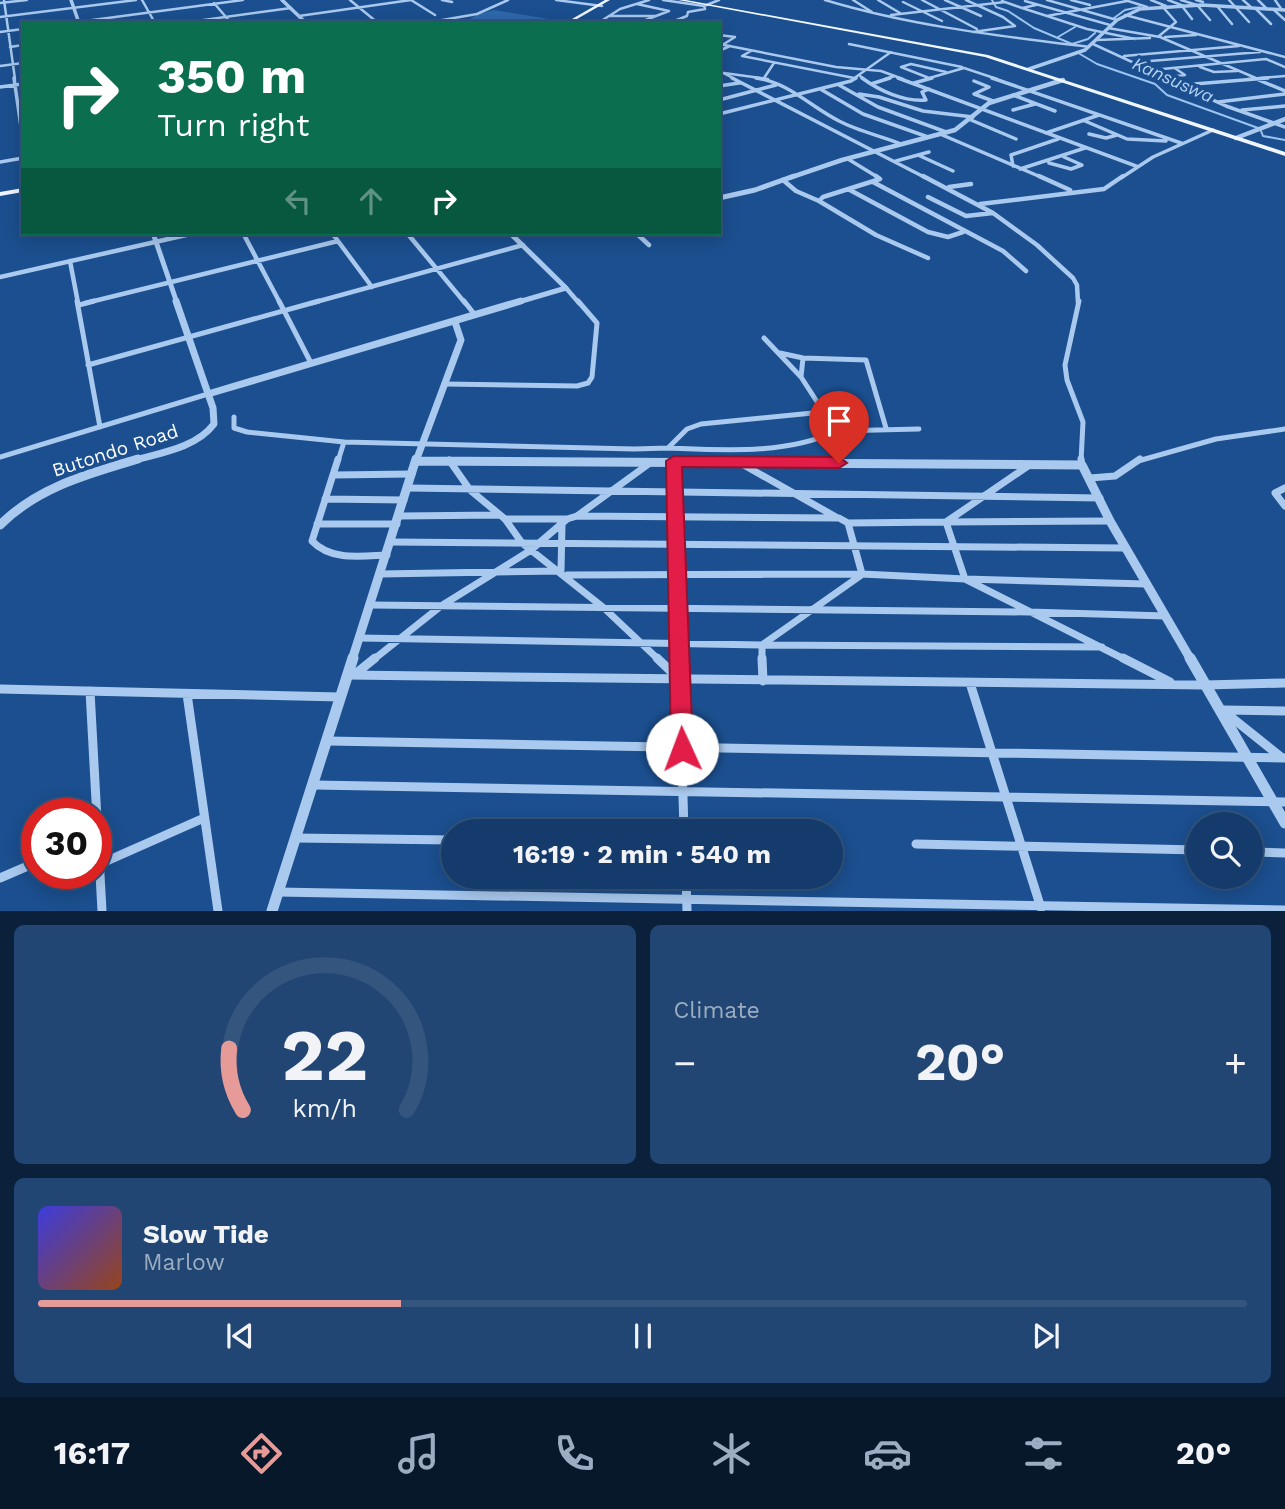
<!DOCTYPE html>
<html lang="en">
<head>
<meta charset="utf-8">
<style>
	body { margin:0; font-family:"Work Sans",sans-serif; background:#214673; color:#f1f3f6; height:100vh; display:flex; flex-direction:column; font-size:26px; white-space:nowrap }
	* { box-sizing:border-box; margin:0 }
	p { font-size:23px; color:#9dadc1 }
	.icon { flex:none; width:38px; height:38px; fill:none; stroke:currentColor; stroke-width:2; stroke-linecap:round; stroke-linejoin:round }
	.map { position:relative; height:911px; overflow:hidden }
	.sheet { display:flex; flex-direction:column; gap:14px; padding:14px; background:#0b203b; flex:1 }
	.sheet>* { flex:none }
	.top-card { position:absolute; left:21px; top:21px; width:700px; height:214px; border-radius:0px; box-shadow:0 4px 18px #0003,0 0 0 2px #33557e; background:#0b6e4f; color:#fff; overflow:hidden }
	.fabs { position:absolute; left:1186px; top:812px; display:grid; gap:14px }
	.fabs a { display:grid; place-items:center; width:77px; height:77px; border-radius:50%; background:#143b6b; box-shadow:0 4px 18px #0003,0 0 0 2px #33557e; font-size:35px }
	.speed { position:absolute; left:21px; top:798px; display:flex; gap:14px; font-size:35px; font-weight:700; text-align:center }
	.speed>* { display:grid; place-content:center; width:91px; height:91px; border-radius:50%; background:#143b6b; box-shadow:0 4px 18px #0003,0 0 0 2px #33557e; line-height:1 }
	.speed .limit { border:10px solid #d22; background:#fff; color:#111 }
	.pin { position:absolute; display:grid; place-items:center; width:60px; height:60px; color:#fff; margin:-72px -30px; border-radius:50% 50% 50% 0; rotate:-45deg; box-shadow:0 0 7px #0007 }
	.pin .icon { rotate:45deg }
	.me { position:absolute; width:77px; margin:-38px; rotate:358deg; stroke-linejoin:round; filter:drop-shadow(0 0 5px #0008) }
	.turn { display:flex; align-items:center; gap:24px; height:147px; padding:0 21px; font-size:32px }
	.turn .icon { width:91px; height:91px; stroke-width:2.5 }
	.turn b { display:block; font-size:49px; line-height:60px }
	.lanes { display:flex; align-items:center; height:66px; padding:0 21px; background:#0003; justify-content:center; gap:35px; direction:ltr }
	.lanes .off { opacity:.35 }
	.big { font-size:52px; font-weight:700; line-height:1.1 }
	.sheet .card { flex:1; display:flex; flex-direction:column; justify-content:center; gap:10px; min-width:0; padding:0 24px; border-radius:10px; background:#214673 }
	.sheet .dial { align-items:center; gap:0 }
	.dial svg { height:182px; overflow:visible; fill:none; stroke:#33557e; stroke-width:7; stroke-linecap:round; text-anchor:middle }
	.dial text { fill:#f1f3f6; stroke:none }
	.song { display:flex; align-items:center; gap:21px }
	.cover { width:84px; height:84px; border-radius:10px; background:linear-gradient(135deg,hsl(240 70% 55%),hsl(20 70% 35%)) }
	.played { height:7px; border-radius:4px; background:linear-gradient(90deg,#e69b98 30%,#33557e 30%) }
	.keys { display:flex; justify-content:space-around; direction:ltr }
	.heat { display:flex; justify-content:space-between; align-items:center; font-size:38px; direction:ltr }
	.sheet .tiles { flex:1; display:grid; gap:14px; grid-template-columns:1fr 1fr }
	.card:last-child { grid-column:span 2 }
	.trip { position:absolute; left:441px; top:819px; width:402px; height:70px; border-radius:35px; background:#143b6b; box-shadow:0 4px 18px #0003,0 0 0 2px #33557e; font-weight:700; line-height:70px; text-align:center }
	.tabs { display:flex; height:112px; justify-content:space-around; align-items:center; background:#08182b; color:#9dadc1 }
	.tabs .icon { width:49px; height:49px }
	.tabs .active { color:#e69b98 }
	.tabs b { font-size:32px; color:#f1f3f6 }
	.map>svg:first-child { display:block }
</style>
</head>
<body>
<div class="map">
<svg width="1285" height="911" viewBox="0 0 1285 911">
	<rect width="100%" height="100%" fill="#1b4f8f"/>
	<path fill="#2e69ad" d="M 494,10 L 567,22 L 464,23 L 476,15 Z"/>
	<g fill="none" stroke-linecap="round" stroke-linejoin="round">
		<path stroke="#9cc4f0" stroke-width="2" d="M 992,0 L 996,7 L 1008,11 L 1034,28 L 1072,44 L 1088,39 L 1095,33
			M 1114,18 L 1125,10 L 1140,7
			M 1058,37 L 1075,27
			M 1080,54 L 1097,64 L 1155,84 L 1167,95 L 1258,128
			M 1261,131 L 1263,136 L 1285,140"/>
		<path stroke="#a9c9ee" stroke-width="2.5" d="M 4,0 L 15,79
			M 142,0 L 155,23
			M 350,0 L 378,23
			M 411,0 L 435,15
			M 442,0 L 452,2
			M 556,0 L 602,6
			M 663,0 L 704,6
			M 825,0 C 911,26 1000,36 1089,47
			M 853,0 L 872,12
			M 878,0 L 900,13
			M 922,0 L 977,29
			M 945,0 L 981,16
			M 966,0 L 1003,17 L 1015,26 L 973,32
			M 1047,0 L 1117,20
			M 1071,0 L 1090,5
			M 1125,0 L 1147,7
			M 1151,0 L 1166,6
			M 1168,0 L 1184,6
			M 1181,0 L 1197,5 L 1210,20
			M 1196,0 L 1203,2
			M 1229,0 L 1249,22
			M 1243,0 L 1252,8
			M 1258,0 L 1267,9
			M 1275,0 L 1282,10
			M 1002,1 L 1022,8
			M 1025,1 L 1110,25
			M 1127,1 L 1047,16 L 1087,29 L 1135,39
			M 903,2 L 942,21
			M 0,3 L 27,0
			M 214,3 L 231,23
			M 637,4 L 669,11
			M 1036,5 L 1022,8 L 1047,16
			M 1182,6 L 1192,19
			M 1217,6 L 1232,24
			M 1255,8 L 1271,24
			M 1274,10 L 1285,20
			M 891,15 L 1005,2
			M 1125,15 L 1285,57
			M 299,16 L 411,0
			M 609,16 L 656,16
			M 0,17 L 136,0
			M 680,20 L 695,23
			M 643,21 L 669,11
			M 70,23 L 243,0
			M 182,23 L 291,8
			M 425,23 L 477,14 L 508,0
			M 598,23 L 620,9 L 649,0
			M 669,23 L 687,16 L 688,12 L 705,9 L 704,6 L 719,0
			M 1108,28 L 1160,37 L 1258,79
			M 0,32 L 23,29
			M 719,35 L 735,37 L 724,44
			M 1159,36 L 1176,22 L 1162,6
			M 1165,37 L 1196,35
			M 1097,40 L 1150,38
			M 719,44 L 836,67 L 881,71 L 903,79
			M 849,44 L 962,67
			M 1093,44 L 1169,79
			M 10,47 L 23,45
			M 719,51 L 730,46
			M 751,51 L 742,56 L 854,78
			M 1124,56 L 1239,46
			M 1138,62 L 1260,52
			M 0,66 L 23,63
			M 1200,67 L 1214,72 L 1237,71
			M 1152,70 L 1266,59 L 1285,67
			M 719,71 L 735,79
			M 724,73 L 768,79
			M 860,76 L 864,79
			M 1168,77 L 1185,75 L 1176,69
			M 764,78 L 774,63
			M 929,78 L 901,67 L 911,64 L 946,72
			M 853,79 L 891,52
			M 885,79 L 895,76
			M 926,79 L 964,68 L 997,79
			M 1248,79 L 1285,76"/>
		<path stroke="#a9c9ee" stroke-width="3.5" d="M 14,78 L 23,141
			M 732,78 L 926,178
			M 756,78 C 788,82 811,107 839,121 C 858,131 881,136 901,144
			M 862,78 C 880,91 904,102 926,100 L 922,92 L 929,89
			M 898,78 L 1136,166
			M 992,78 L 1181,143
			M 1165,78 L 1226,106 L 1285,127
			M 1254,78 L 1285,91
			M 974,81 L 989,87 L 974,94 L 993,101
			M 914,83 L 932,78
			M 871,84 L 890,78
			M 839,85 L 878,107 L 946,132
			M 1182,85 L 1268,78
			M 719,86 L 739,83
			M 0,87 L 23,84
			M 822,90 L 863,114 L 928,137
			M 859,94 L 879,97 L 923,111 L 973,117
			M 1013,95 L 1055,111
			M 719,100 L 776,85
			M 1218,102 L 1285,94
			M 1013,110 L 1035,104
			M 1242,110 L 1285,106
			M 719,114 L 851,81 L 856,78
			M 971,120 L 1016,139
			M 1085,121 L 1127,139 L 1166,141
			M 1046,133 L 1099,115
			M 940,134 L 1043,178
			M 1089,134 L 1106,138 L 1117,135
			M 918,155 L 953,171
			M 848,159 L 879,178
			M 896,161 L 929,152
			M 0,162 L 23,158
			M 1049,163 L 1071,169 L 1082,165 L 1064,157
			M 1013,166 L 1011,155 L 1058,139
			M 1020,169 L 1085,148
			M 1121,178 L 1153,157 L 1213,130"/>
		<path stroke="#a9c9ee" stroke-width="4.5" d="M 876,176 L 880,179 L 823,197 L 819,201 L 876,235 L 928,258
			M 923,176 L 993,213 L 1037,245 L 1073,278 L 1077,285 L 1078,303
			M 1039,176 L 1070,190
			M 783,180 L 796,191 L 819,201
			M 873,182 L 1003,251 L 1026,271
			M 949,187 L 971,184
			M 848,189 L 928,232 L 948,237 L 963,232
			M 928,197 L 966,216 L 993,213
			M 980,204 L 1104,189 L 1123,176
			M 243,233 L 280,303
			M 332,233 L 372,287
			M 407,233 L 465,303
			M 636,233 L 649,245
			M 70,261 L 78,303
			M 0,277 L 195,233
			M 566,288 L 579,303
			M 86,303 L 338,241
			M 312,303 L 523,245"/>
		<path stroke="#a9c9ee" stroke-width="5" d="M 77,301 L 100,427
			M 279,301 L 311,363
			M 464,301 L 475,315
			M 1079,301 L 1065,365 L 1067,380 L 1083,422 L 1081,461
			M 79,305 L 94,301
			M 764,338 L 801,377
			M 780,353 L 803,358 L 866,360 L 886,428
			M 88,365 L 319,301
			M 445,384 L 577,386 L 588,383 L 592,377 L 597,323 L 578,301
			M 234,417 L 234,428 L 247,432 L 344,442 L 634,449 L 668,448 L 687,429 L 701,424 L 823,412
			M 836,431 L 919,429
			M 668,448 C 721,450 787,455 836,431 L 801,377 L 803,358
			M 0,457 L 208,394
			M 338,461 L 344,442
			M 1138,461 L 1216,439 L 1285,429"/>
		<path stroke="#a9c9ee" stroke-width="7" d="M 338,459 L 312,541 C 331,561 361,556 387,555
			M 1081,459 L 1082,465
			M 449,460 L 470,490 L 505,519 L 522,543 L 604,608 L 659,660
			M 674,461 L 679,660
			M 742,464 L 836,517
			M 1028,466 L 946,522 L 1110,521
			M 334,475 L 412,474
			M 1090,478 L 1115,476 L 1140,459
			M 409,488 L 1100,498
			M 1285,488 L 1275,493 L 1285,506
			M 325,499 L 404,500
			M 400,516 L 499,515
			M 577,516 L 839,518 L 848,523
			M 505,519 L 567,519
			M 946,522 L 965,579 L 862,574 L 848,523 Z
			M 317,524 L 397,524
			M 391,542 L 1125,548
			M 561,571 L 562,525
			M 381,574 L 559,571
			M 567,575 L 862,574
			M 371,605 L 1029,612 L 1166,616
			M 359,638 L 762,645 L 1102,647
			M 373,660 L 441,606 L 531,550 L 567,519 L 577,516 L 650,463
			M 762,660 L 762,645 L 860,576
			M 1126,660 L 965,579 L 1146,584"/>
		<path stroke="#a9c9ee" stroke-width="9" d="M 657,658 L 680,680
			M 679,658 L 684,831
			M 762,658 L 763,681
			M 1123,658 L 1170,682
			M 347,675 L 1205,685 L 1285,683
			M 354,675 L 375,658
			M 970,683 L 1041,908
			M 0,689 L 340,697
			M 90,691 L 102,911
			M 187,694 L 218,911
			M 1224,710 L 1285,711
			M 1226,713 L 1281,757
			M 328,741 L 1285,758
			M 314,785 L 1285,802
			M 295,838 L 453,840
			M 916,844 L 1199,850
			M 1251,852 L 1285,853
			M 100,864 L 204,818
			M 686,877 L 687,911
			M 0,878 L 37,862
			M 278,892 L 1285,910"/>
		<path stroke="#a9c9ee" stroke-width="3.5" d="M 71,0 L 79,23
			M 282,0 L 306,23
			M 1029,69 L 1085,50 L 1117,20 L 1140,9 L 1202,5 L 1285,10"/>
		<path stroke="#a9c9ee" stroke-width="4.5" d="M 1236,138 L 1285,119
			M 789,178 L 842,160 L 955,130 L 989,103 L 1063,80"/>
		<path stroke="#a9c9ee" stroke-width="5" d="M 719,198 L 755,190 L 794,176
			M 153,233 L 177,303
			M 510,233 L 566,288 L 515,303"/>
		<path stroke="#a9c9ee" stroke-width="7" d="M 208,394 L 521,301
			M 132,461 C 160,453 196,448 214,424 L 213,408 L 176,301
			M 416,461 L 461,340 L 455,322"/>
		<path stroke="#a9c9ee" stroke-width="9" d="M 417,461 L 1082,465 L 1110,521 L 1191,660
			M 0,525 C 38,487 88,474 138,459
			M 352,660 L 416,459"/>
		<path stroke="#a9c9ee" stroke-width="11" d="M 1190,658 L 1285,823
			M 272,911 L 353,658"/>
		<path fill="#f0f6ff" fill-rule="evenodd" d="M 605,0 L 610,0 L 570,23 L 565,23 Z
			M 678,0 L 686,0 L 988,55 L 1285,152 L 1285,156 L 985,57 Z
			M 23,188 L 23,192 L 0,196 L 0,192 Z"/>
	</g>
	<path fill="#e11d48" stroke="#92132f" stroke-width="2" d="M 674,456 L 839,457 L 847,463 L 839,468 L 682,467 L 693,749 L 690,756 L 682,759 L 674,756 L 671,749 L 666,461 Z"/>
	<g text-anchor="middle" stroke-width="7" stroke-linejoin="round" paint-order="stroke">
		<g font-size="18" font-style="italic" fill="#b5d3f5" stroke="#1b4f8f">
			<text transform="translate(1173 80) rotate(24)" y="6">Kansuswa</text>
		</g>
		<g font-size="19" fill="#fff" stroke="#1b4f8f">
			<text transform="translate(115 450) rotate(-18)" y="7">Butondo Road</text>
		</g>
	</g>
</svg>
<div class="fabs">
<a><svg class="icon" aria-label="search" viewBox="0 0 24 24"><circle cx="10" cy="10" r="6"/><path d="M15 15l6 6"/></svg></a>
</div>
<div class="speed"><div class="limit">30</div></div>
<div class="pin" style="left:839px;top:463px;background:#d93025"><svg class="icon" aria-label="arrive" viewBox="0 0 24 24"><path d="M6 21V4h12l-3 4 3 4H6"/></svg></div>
<svg class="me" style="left:682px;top:749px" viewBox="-20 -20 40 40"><circle r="19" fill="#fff"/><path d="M0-13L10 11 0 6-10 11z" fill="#e11d48"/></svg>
<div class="trip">16:19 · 2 min · 540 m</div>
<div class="top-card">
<div class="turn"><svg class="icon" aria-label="right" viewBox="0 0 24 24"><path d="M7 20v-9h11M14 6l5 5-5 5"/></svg><div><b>350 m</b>Turn right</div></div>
<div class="lanes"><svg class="icon off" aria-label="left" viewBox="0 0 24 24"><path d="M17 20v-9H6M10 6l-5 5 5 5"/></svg><svg class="icon off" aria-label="ahead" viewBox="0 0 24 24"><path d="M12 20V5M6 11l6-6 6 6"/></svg><svg class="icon" aria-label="right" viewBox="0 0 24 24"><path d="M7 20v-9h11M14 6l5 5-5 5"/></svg></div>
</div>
</div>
<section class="sheet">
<div class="tiles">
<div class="card dial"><svg viewBox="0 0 100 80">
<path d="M14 69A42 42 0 1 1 86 69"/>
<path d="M14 69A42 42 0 0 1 8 42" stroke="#e69b98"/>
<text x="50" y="56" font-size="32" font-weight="700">22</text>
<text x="50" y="72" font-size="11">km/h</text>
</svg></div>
<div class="card"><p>Climate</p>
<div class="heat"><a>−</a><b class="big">20°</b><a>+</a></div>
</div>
<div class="card">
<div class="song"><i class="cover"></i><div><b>Slow Tide</b><p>Marlow</p></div></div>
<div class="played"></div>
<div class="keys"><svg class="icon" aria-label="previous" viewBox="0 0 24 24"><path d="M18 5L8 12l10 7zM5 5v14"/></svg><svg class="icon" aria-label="pause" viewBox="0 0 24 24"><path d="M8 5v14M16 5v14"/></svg><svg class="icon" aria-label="next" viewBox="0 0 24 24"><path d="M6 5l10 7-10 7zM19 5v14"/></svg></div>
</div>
</div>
</section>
<nav class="tabs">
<b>16:17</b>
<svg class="icon active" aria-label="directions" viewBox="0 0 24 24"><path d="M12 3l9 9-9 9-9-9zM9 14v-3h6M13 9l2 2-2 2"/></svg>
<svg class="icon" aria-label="music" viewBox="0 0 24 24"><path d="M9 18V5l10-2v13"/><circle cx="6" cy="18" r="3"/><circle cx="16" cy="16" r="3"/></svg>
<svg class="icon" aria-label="phone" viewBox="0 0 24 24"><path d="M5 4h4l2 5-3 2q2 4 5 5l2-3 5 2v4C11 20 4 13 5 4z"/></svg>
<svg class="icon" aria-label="climate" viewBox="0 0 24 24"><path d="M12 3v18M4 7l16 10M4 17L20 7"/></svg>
<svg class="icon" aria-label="car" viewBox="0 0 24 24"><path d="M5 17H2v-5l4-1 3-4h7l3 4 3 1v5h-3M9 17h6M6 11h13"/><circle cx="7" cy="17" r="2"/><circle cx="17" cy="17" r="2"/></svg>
<svg class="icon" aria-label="filters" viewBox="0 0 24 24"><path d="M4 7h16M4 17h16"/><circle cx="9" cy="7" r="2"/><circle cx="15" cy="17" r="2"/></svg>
<b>20°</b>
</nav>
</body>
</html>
